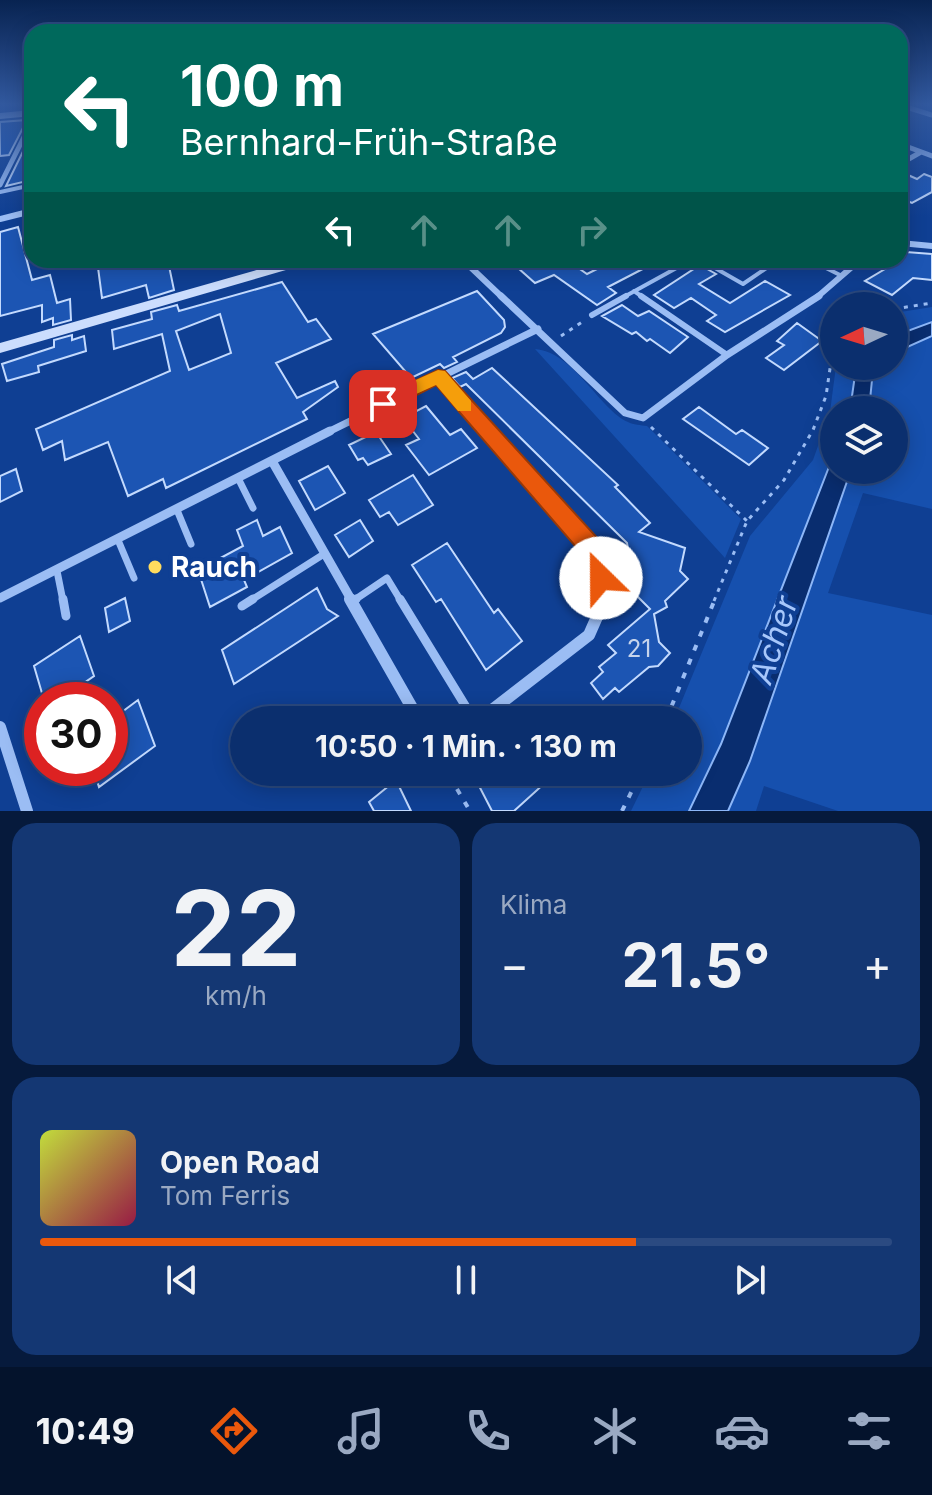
<!DOCTYPE html>
<html lang="de">
<head>
<meta charset="utf-8">
<style>
	body { margin:0; font-family:Inter,sans-serif; background:#143773; color:#f1f3f6; height:100vh; display:flex; flex-direction:column; font-size:30px; white-space:nowrap }
	* { box-sizing:border-box; margin:0 }
	p { font-size:26px; color:#9aa9c2 }
	.icon { flex:none; width:44px; height:44px; fill:none; stroke:currentColor; stroke-width:2; stroke-linecap:round; stroke-linejoin:round }
	.map { position:relative; height:811px; overflow:hidden }
	.sheet { display:flex; flex-direction:column; gap:12px; padding:12px; background:#061a3c; flex:1 }
	.sheet>* { flex:none }
	.banner { position:absolute; left:24px; top:24px; width:884px; height:244px; border-radius:24px; box-shadow:0 4px 20px #0003,0 0 0 2px #2b4a81; background:#00695c; color:#fff; overflow:hidden }
	.needle { width:52px; rotate:266deg }
	.controls { position:absolute; left:820px; top:292px; display:grid; gap:16px }
	.controls a { display:grid; place-items:center; width:88px; height:88px; border-radius:50%; background:#0b2f6e; box-shadow:0 4px 20px #0003,0 0 0 2px #2b4a81; font-size:40px }
	.speed { position:absolute; left:24px; top:682px; display:flex; gap:16px; font-size:40px; font-weight:700; text-align:center }
	.speed>* { display:grid; place-content:center; width:104px; height:104px; border-radius:50%; background:#0b2f6e; box-shadow:0 4px 20px #0003,0 0 0 2px #2b4a81; line-height:1 }
	.speed .limit { border:12px solid #d22; background:#fff; color:#111 }
	.pin { position:absolute; display:grid; place-items:center; width:68px; height:68px; color:#fff; margin:-34px; border-radius:16px; box-shadow:0 4px 12px #0006 }
	.me { position:absolute; width:88px; margin:-44px; rotate:337deg; stroke-linejoin:round; filter:drop-shadow(0 0 6px #0008) }
	.turn { display:flex; align-items:center; gap:28px; height:168px; padding:0 24px; font-size:36px }
	.turn .icon { width:104px; height:104px; stroke-width:2.5 }
	.turn b { display:block; font-size:56px; line-height:68px }
	.lanes { display:flex; align-items:center; height:76px; padding:0 24px; background:#0003; justify-content:center; gap:40px; direction:ltr }
	.lanes .off { opacity:.35 }
	.big { font-size:60px; font-weight:700; line-height:1.1 }
	.sheet .card { flex:1; display:flex; flex-direction:column; justify-content:center; gap:12px; min-width:0; padding:0 28px; border-radius:24px; background:#143773 }
	.sheet .dial { align-items:center; gap:0 }
	.dial b { font-size:104px; line-height:1 }
	.song { display:flex; align-items:center; gap:24px }
	.cover { width:96px; height:96px; border-radius:12px; background:linear-gradient(135deg,hsl(70 70% 55%),hsl(340 70% 35%)) }
	.played { height:8px; border-radius:4px; background:linear-gradient(90deg,#ea580c 70%,#2b4a81 70%) }
	.keys { display:flex; justify-content:space-around; direction:ltr }
	.heat { display:flex; justify-content:space-between; align-items:center; font-size:44px; direction:ltr }
	.sheet .tiles { flex:1; display:grid; gap:12px; grid-template-columns:1fr 1fr }
	.card:last-child { grid-column:span 2 }
	.trip { position:absolute; left:230px; top:706px; width:472px; height:80px; border-radius:40px; background:#0b2f6e; box-shadow:0 4px 20px #0003,0 0 0 2px #2b4a81; font-weight:700; line-height:80px; text-align:center }
	.menu { display:flex; height:128px; justify-content:space-around; align-items:center; background:#04132c; color:#9aa9c2 }
	.menu .icon { width:56px; height:56px }
	.menu .selected { color:#ea580c }
	.menu b { font-size:36px; color:#f1f3f6 }
	.map>svg:first-child { display:block }
</style>
</head>
<body>
<div class="map">
<svg width="932" height="811" viewBox="0 0 932 811">
	<rect width="100%" height="100%" fill="#0f3f93"/>
	<path fill="#1650ae" d="M 932,307 L 932,322 L 894,336 L 894,313 Z
		M 932,336 L 932,509 L 863,493 L 828,593 L 932,615 L 932,811 L 838,811 L 764,786 L 756,811 L 728,811 L 750,761 L 851,470 L 894,470 L 894,410 L 869,410 L 872,380 L 880,366 L 894,366 L 894,353 Z
		M 535,349 C 574,352 600,410 628,422 C 633,425 641,425 647,426 L 741,519 L 725,558 Z
		M 836,366 L 860,366 L 855,375 L 850,410 L 834,410 L 834,454 L 721,744 L 689,811 L 631,811 L 650,772 L 688,772 L 688,720 L 674,720 L 750,536 L 813,460 L 830,412 Z"/>
	<path fill="#092d6f" stroke="#8db7f8" stroke-width="2" d="M 932,322 L 932,336 L 894,353 L 894,336 Z
		M 860,366 L 880,366 L 872,380 L 869,410 L 850,410 L 855,375 Z
		M 834,454 L 834,470 L 851,470 L 750,761 L 728,811 L 689,811 L 721,744 Z"/>
	<path fill="#1c55b3" stroke="#c3dafe" stroke-width="2" fill-rule="evenodd" d="M 27,120 L 9,155 L 0,156 L 0,122 Z
		M 32,133 L 32,164 L 23,182 L 6,186 Z
		M 924,174 L 932,177 L 932,192 L 912,203 L 900,198 L 900,180 L 908,175 L 917,179 Z
		M 18,227 L 32,280 L 50,275 L 57,303 L 70,299 L 71,320 L 53,325 L 53,318 L 42,322 L 42,305 L 0,316 L 0,232 Z
		M 906,252 L 932,254 L 932,280 L 913,278 L 892,295 L 865,281 L 900,260 Z
		M 97,260 L 163,260 L 164,268 L 169,266 L 174,290 L 149,298 L 146,285 L 102,298 Z
		M 509,260 L 567,260 L 587,274 L 615,260 L 660,260 L 608,287 L 616,293 L 597,305 L 554,275 L 535,283 Z
		M 700,265 L 716,274 L 699,284 L 730,303 L 765,281 L 790,295 L 725,332 L 707,321 L 716,315 L 691,298 L 674,308 L 654,295 Z
		M 282,282 L 308,322 L 316,319 L 331,339 L 276,363 L 297,398 L 335,381 L 338,387 L 303,412 L 307,419 L 166,488 L 163,479 L 128,496 L 108,442 L 65,460 L 62,441 L 43,450 L 36,429 L 170,371 L 162,334 L 114,349 L 112,330 L 152,319 L 151,312 L 177,305 L 179,311 ZM 220,314 L 231,353 L 189,370 L 176,331 Z
		M 477,291 L 504,320 L 505,327 L 501,333 L 453,357 L 457,362 L 444,368 L 440,364 L 411,378 L 373,334 Z
		M 622,305 L 638,316 L 649,311 L 688,337 L 670,353 L 650,339 L 647,341 L 636,332 L 632,334 L 602,316 Z
		M 797,323 L 822,341 L 784,370 L 766,358 L 784,345 L 777,341 Z
		M 72,335 L 72,340 L 84,336 L 86,351 L 38,366 L 39,372 L 7,381 L 2,364 L 54,347 L 54,340 Z
		M 492,368 L 618,485 L 615,487 L 650,523 L 639,532 L 685,548 L 680,571 L 688,579 L 665,601 L 667,607 L 654,614 L 659,642 L 670,653 L 658,666 L 649,667 L 619,692 L 615,688 L 603,699 L 591,683 L 603,672 L 599,667 L 616,653 L 608,645 L 650,609 L 636,595 L 627,543 L 466,384 L 460,387 L 452,378 L 466,372 L 473,379 Z
		M 426,406 L 450,435 L 461,429 L 477,448 L 429,475 L 406,445 L 419,439 L 403,418 Z
		M 699,407 L 736,434 L 742,430 L 768,448 L 749,465 L 683,419 Z
		M 376,432 L 391,454 L 368,465 L 363,458 L 358,460 L 349,445 Z
		M 328,466 L 345,493 L 315,510 L 299,481 Z
		M 16,469 L 22,491 L 0,502 L 0,476 Z
		M 413,475 L 433,505 L 398,525 L 389,512 L 380,517 L 369,500 Z
		M 257,520 L 263,536 L 280,527 L 292,553 L 244,580 L 247,587 L 210,607 L 198,570 L 243,546 L 237,530 Z
		M 360,520 L 373,541 L 349,557 L 335,535 Z
		M 447,543 L 494,613 L 498,609 L 522,641 L 486,670 L 441,599 L 436,602 L 412,565 Z
		M 317,588 L 327,609 L 338,616 L 234,684 L 222,650 Z
		M 125,598 L 130,621 L 109,632 L 105,608 Z
		M 80,636 L 94,676 L 59,700 L 44,700 L 34,666 Z
		M 138,700 L 155,746 L 99,787 L 93,768 L 110,768 L 110,740 L 126,736 L 122,712 Z
		M 489,772 L 557,772 L 514,811 L 492,811 L 477,782 Z
		M 396,780 L 411,811 L 374,811 L 369,802 Z"/>
	<g fill="none" stroke-linecap="round" stroke-linejoin="round">
		<path stroke="#9bbdf4" stroke-width="3" stroke-dasharray="4 6" stroke-linecap="butt" d="M 894,309 L 932,303
			M 561,336 L 585,320
			M 651,427 L 747,521
			M 714,601 L 747,521 L 784,480 L 813,430 L 826,396 L 834,341"/>
		<path stroke="#9bbdf4" stroke-width="4" stroke-dasharray="6 9" stroke-linecap="butt" d="M 666,720 L 715,599
			M 457,789 L 470,811
			M 622,811 L 641,772"/>
		<path stroke="#9bbdf4" stroke-width="4" d="M 0,192 L 32,185
			M 701,260 L 743,284 L 778,260
			M 810,260 L 842,276
			M 634,291 L 644,298
			M 622,298 L 691,260"/>
		<path stroke="#9bbdf4" stroke-width="6" d="M 641,296 L 727,355
			M 592,315 L 626,296"/>
		<path stroke="#9bbdf4" stroke-width="7" d="M 238,478 L 253,508
			M 177,510 L 191,544
			M 118,540 L 134,578
			M 57,571 L 63,601
			M 250,601 L 324,554
			M 353,601 L 387,578 L 401,601"/>
		<path stroke="#9bbdf4" stroke-width="9" d="M 63,599 L 66,616
			M 400,599 L 474,720
			M 352,602 L 356,599
			M 242,606 L 253,599"/>
		<path stroke="#9bbdf4" stroke-width="5" d="M 900,105 L 932,115
			M 900,144 L 932,156
			M 900,164 L 921,152
			M 0,185 L 32,121"/>
		<path stroke="#9bbdf4" stroke-width="6" d="M 0,219 L 32,211
			M 900,243 L 932,246
			M 463,260 L 503,298
			M 816,298 L 860,260"/>
		<path stroke="#9bbdf4" stroke-width="7" d="M 501,296 L 625,413 L 643,418 L 727,355 L 819,296
			M 438,376 L 488,433
			M 326,433 L 538,329"/>
		<path stroke="#9bbdf4" stroke-width="9" d="M 487,431 L 593,550 L 601,578 L 600,601
			M 272,461 L 352,601
			M 0,598 L 330,431"/>
		<path stroke="#9bbdf4" stroke-width="12" d="M 350,599 L 419,720
			M 479,720 L 589,635 L 600,610 L 600,599
			M 0,727 L 27,811"/>
		<path fill="#cbddfd" fill-rule="evenodd" d="M 32,110 L 32,116 L 0,119 L 0,113 Z
			M 292,260 L 312,260 L 310,263 L 0,353 L 0,343 Z"/>
	</g>
	<linearGradient id="sky" x2="0" y2="1"><stop stop-color="#082351"/><stop offset="0.48" stop-color="#31589e"/><stop offset="1" stop-color="#31589e" stop-opacity="0"/></linearGradient>
	<rect width="932" height="217" fill="url(#sky)"/>
	<path fill="#ea580c" stroke="#983908" stroke-width="2" d="M 438,370 L 445,371 L 601,542 L 613,578 L 609,586 L 601,590 L 593,586 L 583,555 L 436,385 L 389,409 L 376,409 L 376,399 Z"/>
	<path fill="#f59e0b" d="M 438,370 L 445,371 L 471,401 L 471,411 L 458,411 L 436,385 L 416,394 L 409,392 L 409,383 Z"/>
	<circle fill="#ffdc5e" stroke="#0f3f93" stroke-width="3" cx="155" cy="567" r="8"/>
	<g text-anchor="middle" stroke-width="8" stroke-linejoin="round" paint-order="stroke">
		<g font-size="24" fill="#c6d4ec">
			<text x="639" y="657">21</text>
		</g>
		<g font-size="28" font-weight="bold" fill="#fff" stroke="#0f3f93" text-anchor="start">
			<text x="171" y="577">Rauch</text>
		</g>
		<g font-size="32" font-style="italic" fill="#a7c7fb" stroke="#0f3f93">
			<text transform="translate(774 640) rotate(-72)" y="11">Acher</text>
		</g>
	</g>
</svg>
<div class="controls">
<a><svg class="needle" viewBox="-14 -14 28 28"><path d="M0-13l5 13h-10z" fill="#e53935"/><path d="M0 13l5-13h-10z" fill="#9aa9c2"/></svg></a>
<a><svg class="icon" aria-label="layers" viewBox="0 0 24 24"><path d="M12 4l9 5-9 5-9-5zM3 14l9 5 9-5"/></svg></a>
</div>
<div class="speed"><div class="limit">30</div></div>
<div class="pin" style="left:383px;top:404px;background:#d93025"><svg class="icon" aria-label="arrive" viewBox="0 0 24 24"><path d="M6 21V4h12l-3 4 3 4H6"/></svg></div>
<svg class="me" style="left:601px;top:578px" viewBox="-20 -20 40 40"><circle r="19" fill="#fff"/><path d="M0-13L10 11 0 6-10 11z" fill="#ea580c"/></svg>
<div class="trip">10:50 · 1 Min. · 130 m</div>
<div class="banner">
<div class="turn"><svg class="icon" aria-label="left" viewBox="0 0 24 24"><path d="M17 20v-9H6M10 6l-5 5 5 5"/></svg><div><b>100 m</b>Bernhard-Früh-Straße</div></div>
<div class="lanes"><svg class="icon" aria-label="left" viewBox="0 0 24 24"><path d="M17 20v-9H6M10 6l-5 5 5 5"/></svg><svg class="icon off" aria-label="ahead" viewBox="0 0 24 24"><path d="M12 20V5M6 11l6-6 6 6"/></svg><svg class="icon off" aria-label="ahead" viewBox="0 0 24 24"><path d="M12 20V5M6 11l6-6 6 6"/></svg><svg class="icon off" aria-label="right" viewBox="0 0 24 24"><path d="M7 20v-9h11M14 6l5 5-5 5"/></svg></div>
</div>
</div>
<section class="sheet">
<div class="tiles">
<div class="card dial"><b>22</b><p>km/h</p></div>
<div class="card"><p>Klima</p>
<div class="heat"><a>−</a><b class="big">21.5°</b><a>+</a></div>
</div>
<div class="card">
<div class="song"><i class="cover"></i><div><b>Open Road</b><p>Tom Ferris</p></div></div>
<div class="played"></div>
<div class="keys"><svg class="icon" aria-label="previous" viewBox="0 0 24 24"><path d="M18 5L8 12l10 7zM5 5v14"/></svg><svg class="icon" aria-label="pause" viewBox="0 0 24 24"><path d="M8 5v14M16 5v14"/></svg><svg class="icon" aria-label="next" viewBox="0 0 24 24"><path d="M6 5l10 7-10 7zM19 5v14"/></svg></div>
</div>
</div>
</section>
<nav class="menu">
<b>10:49</b>
<svg class="icon selected" aria-label="directions" viewBox="0 0 24 24"><path d="M12 3l9 9-9 9-9-9zM9 14v-3h6M13 9l2 2-2 2"/></svg>
<svg class="icon" aria-label="music" viewBox="0 0 24 24"><path d="M9 18V5l10-2v13"/><circle cx="6" cy="18" r="3"/><circle cx="16" cy="16" r="3"/></svg>
<svg class="icon" aria-label="phone" viewBox="0 0 24 24"><path d="M5 4h4l2 5-3 2q2 4 5 5l2-3 5 2v4C11 20 4 13 5 4z"/></svg>
<svg class="icon" aria-label="climate" viewBox="0 0 24 24"><path d="M12 3v18M4 7l16 10M4 17L20 7"/></svg>
<svg class="icon" aria-label="car" viewBox="0 0 24 24"><path d="M5 17H2v-5l4-1 3-4h7l3 4 3 1v5h-3M9 17h6M6 11h13"/><circle cx="7" cy="17" r="2"/><circle cx="17" cy="17" r="2"/></svg>
<svg class="icon" aria-label="filters" viewBox="0 0 24 24"><path d="M4 7h16M4 17h16"/><circle cx="9" cy="7" r="2"/><circle cx="15" cy="17" r="2"/></svg>
</nav>
</body>
</html>
